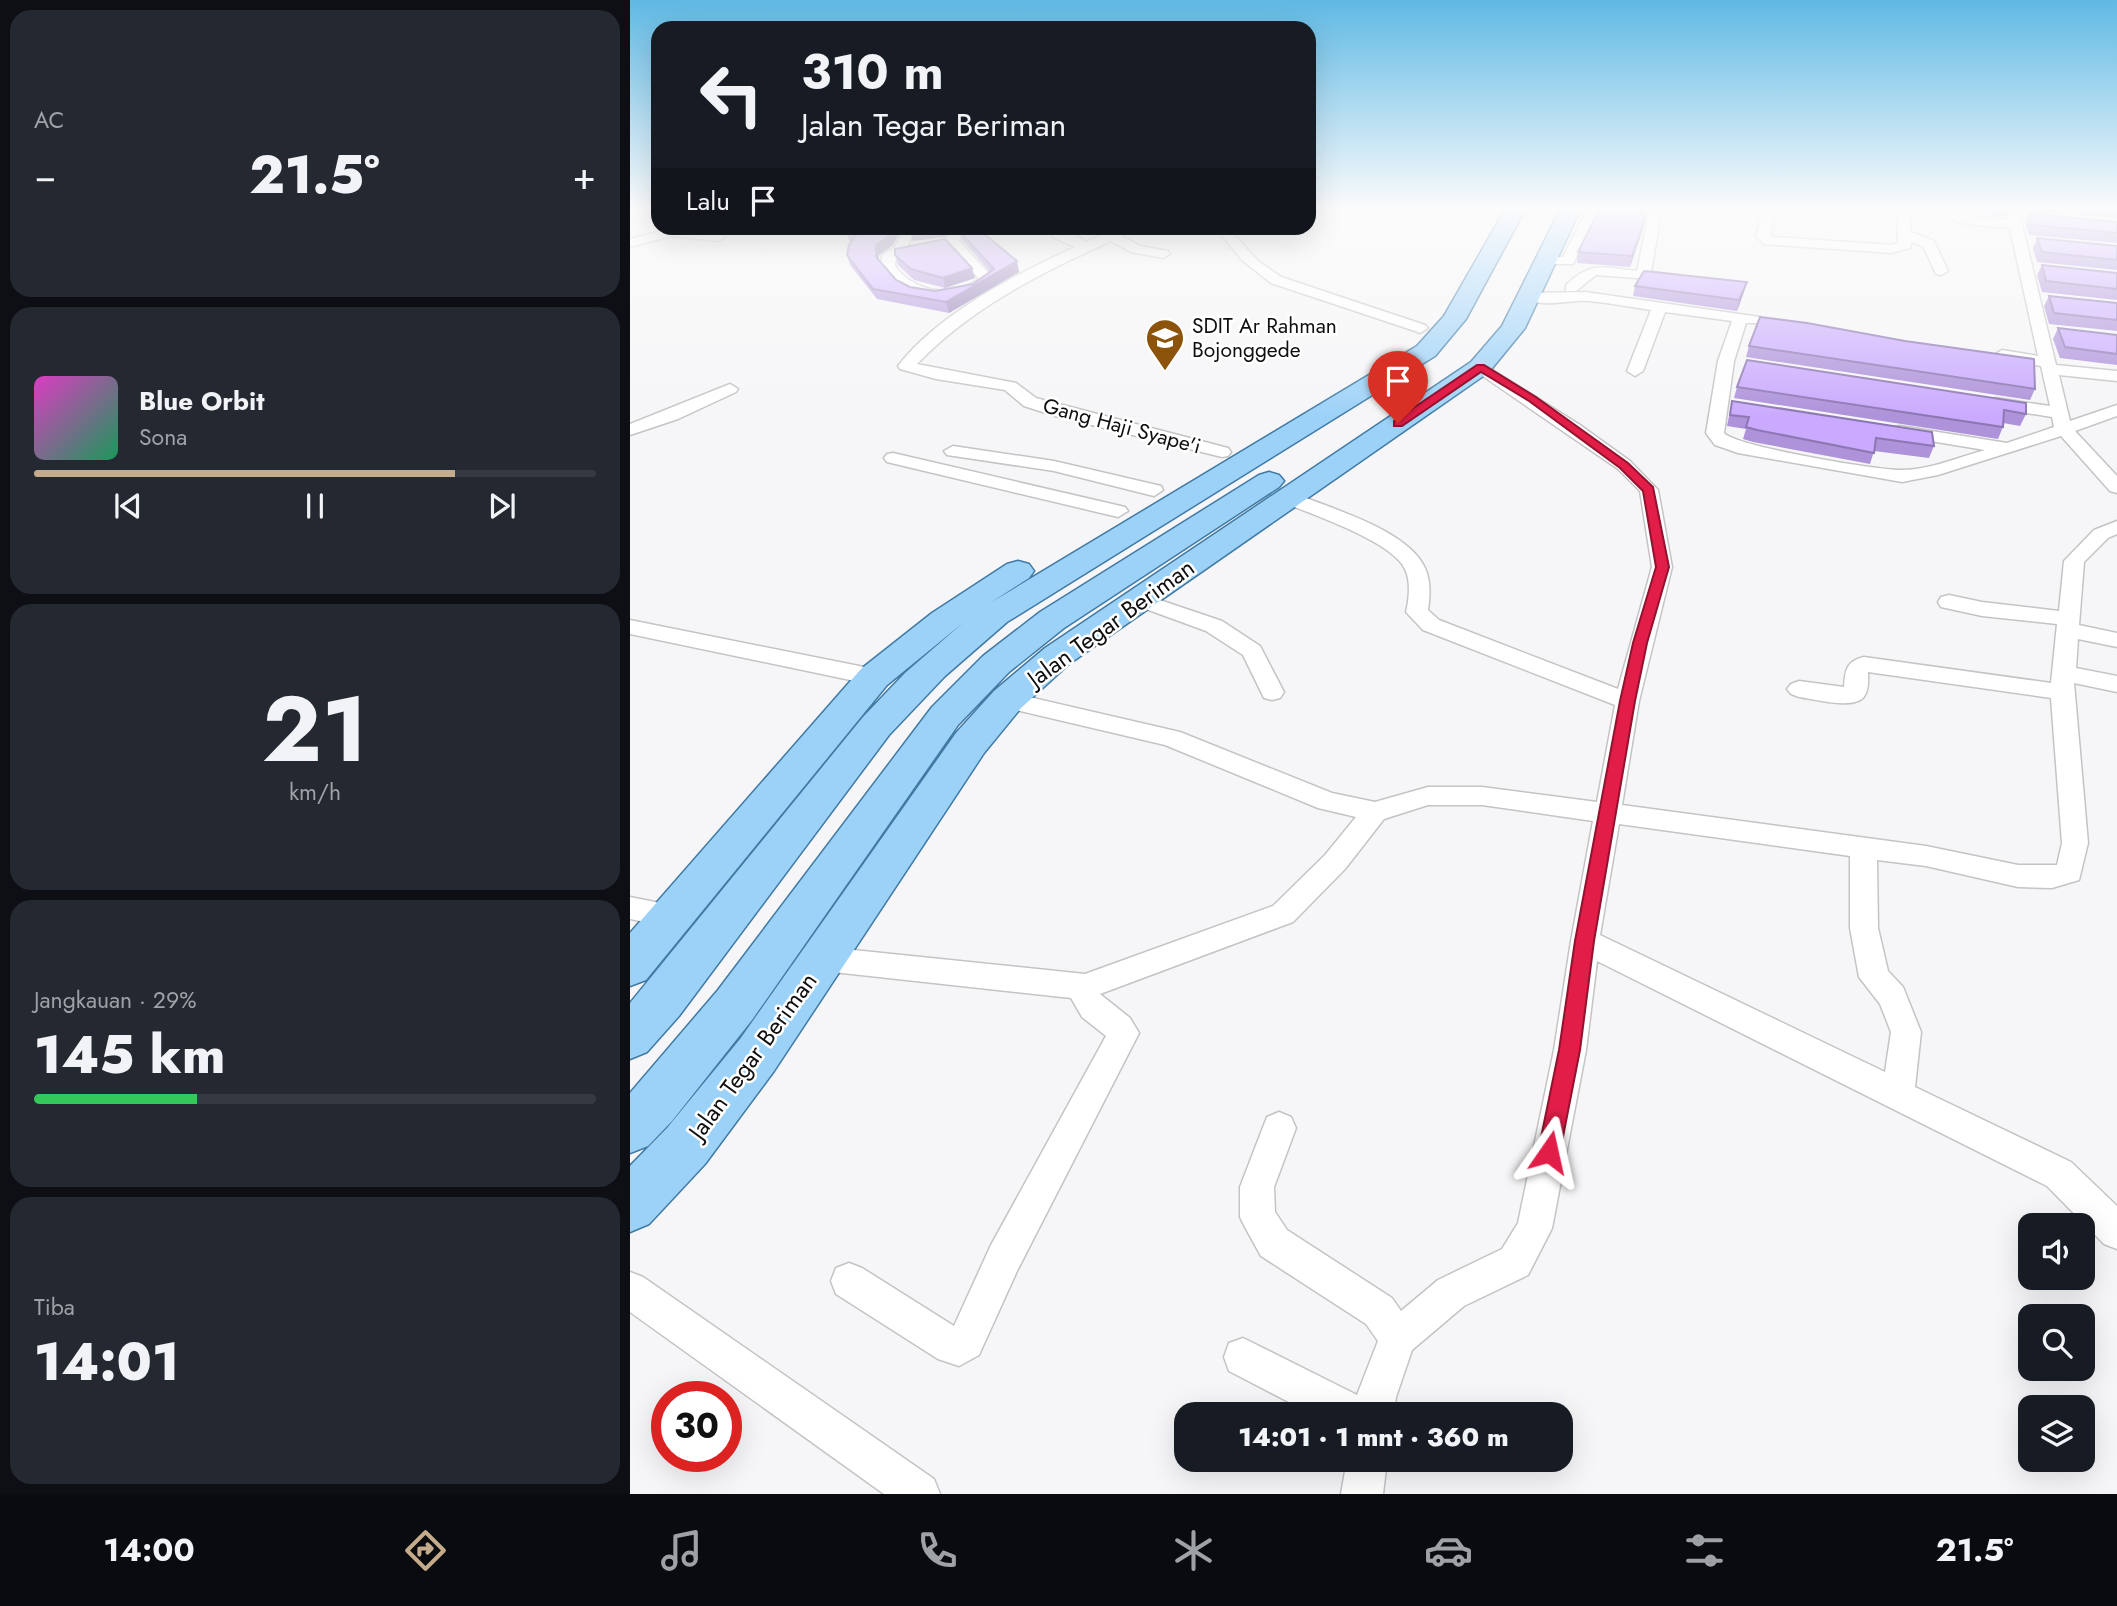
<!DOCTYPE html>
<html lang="id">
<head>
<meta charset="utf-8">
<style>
	body { margin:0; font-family:Jost,sans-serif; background:#242831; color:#f1f3f6; height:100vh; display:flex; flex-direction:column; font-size:26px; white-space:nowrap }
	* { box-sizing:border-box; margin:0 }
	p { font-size:23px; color:#9ea1a6 }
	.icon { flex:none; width:38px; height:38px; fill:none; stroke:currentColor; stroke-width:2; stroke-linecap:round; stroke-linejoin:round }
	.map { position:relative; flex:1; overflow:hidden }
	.side { display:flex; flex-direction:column; gap:10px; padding:10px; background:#0d0f14; width:630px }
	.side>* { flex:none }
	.top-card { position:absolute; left:21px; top:21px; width:665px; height:214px; border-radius:21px; box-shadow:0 7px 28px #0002; background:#171b24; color:#f1f3f6; overflow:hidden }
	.fabs { position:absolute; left:1388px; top:1213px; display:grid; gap:14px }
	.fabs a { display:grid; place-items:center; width:77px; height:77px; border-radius:14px; background:#171b24; box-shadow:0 7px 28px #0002; font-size:35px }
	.speed { position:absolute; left:21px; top:1381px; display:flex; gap:14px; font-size:35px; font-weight:700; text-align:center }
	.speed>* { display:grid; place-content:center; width:91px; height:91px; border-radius:50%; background:#171b24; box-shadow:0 7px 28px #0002; line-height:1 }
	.speed .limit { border:10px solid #d22; background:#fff; color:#111 }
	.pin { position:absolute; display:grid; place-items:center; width:60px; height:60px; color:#fff; margin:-72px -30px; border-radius:50% 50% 50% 0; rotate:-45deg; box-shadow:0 0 7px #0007 }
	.pin .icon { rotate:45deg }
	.me { position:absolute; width:77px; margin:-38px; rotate:11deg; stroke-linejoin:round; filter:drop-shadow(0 0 5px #0008) }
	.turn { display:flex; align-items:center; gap:24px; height:147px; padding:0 35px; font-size:32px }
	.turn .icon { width:91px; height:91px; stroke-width:2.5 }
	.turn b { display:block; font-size:49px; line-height:60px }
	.then { display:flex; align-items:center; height:66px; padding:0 35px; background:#0003; gap:14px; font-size:26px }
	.big { font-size:52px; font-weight:800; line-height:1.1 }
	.side .widget { flex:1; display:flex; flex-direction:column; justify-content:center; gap:10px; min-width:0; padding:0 24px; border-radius:21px; background:#242831 }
	.side .dial { align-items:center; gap:0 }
	.dial b { font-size:91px; line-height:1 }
	.song { display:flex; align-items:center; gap:21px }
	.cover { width:84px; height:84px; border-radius:10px; background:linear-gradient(135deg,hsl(310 70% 55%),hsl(150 70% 35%)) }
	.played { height:7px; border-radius:4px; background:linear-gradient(90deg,#c4ab8c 75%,#363941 75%) }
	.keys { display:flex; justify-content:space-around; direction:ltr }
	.heat { display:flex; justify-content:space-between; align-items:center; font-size:38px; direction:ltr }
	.charge { height:10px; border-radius:5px; background:linear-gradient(90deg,#34c759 29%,#363941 0) }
	.trip { position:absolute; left:544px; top:1402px; width:399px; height:70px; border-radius:21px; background:#171b24; box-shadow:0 7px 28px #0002; font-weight:800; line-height:70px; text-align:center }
	.dock { display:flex; height:112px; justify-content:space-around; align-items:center; background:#090b0e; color:#9ea1a6 }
	.dock .icon { width:49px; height:49px }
	.dock .active { color:#c4ab8c }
	.dock b { font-size:32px; color:#f1f3f6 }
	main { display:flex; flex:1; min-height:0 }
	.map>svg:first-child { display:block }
</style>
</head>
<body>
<main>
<section class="side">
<div class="widget"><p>AC</p>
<div class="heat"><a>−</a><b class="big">21.5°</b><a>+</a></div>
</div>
<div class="widget">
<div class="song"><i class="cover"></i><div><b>Blue Orbit</b><p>Sona</p></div></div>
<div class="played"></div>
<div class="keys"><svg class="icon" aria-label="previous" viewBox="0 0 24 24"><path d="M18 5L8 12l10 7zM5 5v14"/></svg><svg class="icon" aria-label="pause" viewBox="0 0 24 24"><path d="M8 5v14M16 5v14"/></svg><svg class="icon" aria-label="next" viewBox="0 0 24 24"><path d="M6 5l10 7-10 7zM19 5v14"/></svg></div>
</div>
<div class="widget dial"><b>21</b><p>km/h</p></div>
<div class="widget"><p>Jangkauan · 29%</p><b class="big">145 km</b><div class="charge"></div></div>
<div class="widget"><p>Tiba</p><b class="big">14:01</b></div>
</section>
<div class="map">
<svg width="1487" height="1494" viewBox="0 0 1487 1494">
	<rect width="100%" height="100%" fill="#f6f6f8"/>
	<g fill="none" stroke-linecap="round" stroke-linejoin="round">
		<defs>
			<path id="minor" d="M 958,208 L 970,208 L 943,264 L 911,264 L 911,258 L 933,257 Z
				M 1020,208 L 1032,208 L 1021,272 L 1048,275 L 1048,281 L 966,275 L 946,291 L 936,291 L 936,285 C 963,260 973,268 1007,271 Z
				M 1134,208 L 1146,208 L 1140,235 L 1143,237 L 1261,245 L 1268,243 L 1267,208 L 1279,208 L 1281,232 L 1304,241 L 1318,271 L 1311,275 L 1306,274 L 1293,246 L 1281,242 L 1280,248 L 1261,253 L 1134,244 L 1126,236 Z
				M 1305,208 L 1318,208 L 1337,216 L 1378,220 L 1376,208 L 1388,208 L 1426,365 L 1487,371 L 1487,381 L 1429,375 L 1440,421 L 1487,405 L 1487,416 L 1445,431 L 1487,476 L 1487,493 L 1480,491 L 1431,436 L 1308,475 L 1272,482 L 1108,453 L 1085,445 L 1076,433 L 1088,361 L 1102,321 L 1035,312 L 1013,371 L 1005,376 L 997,371 L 1021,310 C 1001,307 980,303 959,301 C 939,299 909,310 893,296 C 899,291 942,293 955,292 L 1130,317 L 1132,320 L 1130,323 L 1116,323 L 1104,361 L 1094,433 C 1104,446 1249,471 1272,470 C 1299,470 1329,457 1355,450 L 1270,436 L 1264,435 L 1261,431 L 1264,427 L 1270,426 L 1377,443 L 1424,427 L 1422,417 L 1365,408 L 1357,403 L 1365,398 L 1420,406 L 1411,366 L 1372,360 L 1364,355 L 1372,350 L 1408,356 L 1380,228 C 1355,225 1323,228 1305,208 Z
				M 43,228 L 62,228 L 61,230 L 88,233 L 95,237 L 88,241 L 41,236 L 0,247 L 0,239 Z
				M 268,228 L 284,228 L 285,230 L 275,252 L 266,257 L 265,266 C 284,292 322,299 349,279 L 315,242 L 322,228 L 334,228 L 329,241 L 364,279 C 345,301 298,305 274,291 C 264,285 258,275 251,266 L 252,255 L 265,247 L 272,232 Z
				M 490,228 L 506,228 L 492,236 L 510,246 L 538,251 L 540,254 L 533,258 L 501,252 L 481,241 L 477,243 C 408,274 340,309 287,364 L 386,383 L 406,398 L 598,448 L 601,452 L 598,456 L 592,457 L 425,416 L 394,406 L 375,390 L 306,379 L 270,369 L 268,366 C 308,314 386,274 445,247 L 423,237 L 423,231 C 434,229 448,236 456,242 Z
				M 586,228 L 598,228 L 628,261 L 651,277 L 795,325 L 798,328 L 790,333 L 785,331 L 641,283 L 612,260 Z
				M 850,362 L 950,425 L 1000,461 L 1028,490 L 1042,567 L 1009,701 L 992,805 L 1296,846 L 1388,865 L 1427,865 L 1432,843 L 1421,698 L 1238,672 C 1238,679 1239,689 1235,695 C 1227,711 1184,699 1169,697 L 1161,694 L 1157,689 L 1161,684 L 1169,681 L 1214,687 C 1215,671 1216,661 1234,657 L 1421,683 L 1427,624 L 1352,616 L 1311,607 L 1308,602 L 1311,597 L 1319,595 L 1352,602 L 1429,611 L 1434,561 L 1464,530 L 1487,521 L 1487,534 L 1478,538 L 1454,562 L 1449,625 L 1487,633 L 1487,647 L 1448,639 L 1446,668 L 1487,676 L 1487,692 L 1444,683 L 1458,843 L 1449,880 L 1422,888 L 1388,887 L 1296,866 L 1247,860 L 1248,928 L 1258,971 L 1273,987 L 1291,1032 L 1285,1087 L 1441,1162 L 1487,1206 L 1487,1249 L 1474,1244 L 1417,1186 L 967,961 L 956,1050 L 922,1228 L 916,1240 L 898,1275 L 834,1306 L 782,1350 L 766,1397 L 764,1414 L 682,1414 L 599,1371 L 594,1357 L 599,1343 L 613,1338 L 727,1395 L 748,1341 L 736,1324 L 631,1256 L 616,1229 L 610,1217 L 610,1187 L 637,1117 L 649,1112 L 661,1117 L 666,1128 L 644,1187 L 645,1212 L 657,1230 L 762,1298 L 771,1311 L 808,1280 L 872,1249 L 888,1223 L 924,1050 L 941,941 L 963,821 L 852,805 L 798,805 L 754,819 L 715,869 L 663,922 L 470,994 L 500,1018 L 509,1033 L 387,1271 L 349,1355 L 329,1366 L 308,1359 L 206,1294 L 201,1281 L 206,1268 L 219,1263 L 232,1268 L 324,1326 L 361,1245 L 476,1036 L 452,1017 L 441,998 L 194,971 L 184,968 L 179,959 L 184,950 L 194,947 L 455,974 L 643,906 L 695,855 L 726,817 L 688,808 L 535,745 L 369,706 L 365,700 L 369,694 L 377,692 L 550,732 L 702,793 L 745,802 L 798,787 L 852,787 L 967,802 L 985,705 L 793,630 L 776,612 C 779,599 781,581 775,569 C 762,541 681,514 652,502 L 650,498 L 659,492 L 666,494 C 702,509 778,530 795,568 C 801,581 800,597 798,610 L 809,620 L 988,689 L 1022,567 L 1010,491 L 988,469 L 844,370 L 842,367 L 844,364 ZM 989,824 L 1220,856 L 1220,928 L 1229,977 L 1250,1004 L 1261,1032 L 1255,1072 L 970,935 Z
				M 100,384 L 108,389 L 106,392 L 48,419 L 0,435 L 0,424 Z
				M 323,446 L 424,461 L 531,486 L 533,490 L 524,496 L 424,471 L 317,455 L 314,451 Z
				M 263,453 L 495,507 L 498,511 L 488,517 L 257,462 L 254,458 L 257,454 Z
				M 512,594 L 592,621 L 630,646 L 654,692 L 650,698 L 642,700 L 634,698 L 613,655 L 576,631 L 505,605 L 501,600 L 505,595 Z
				M 0,620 L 244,669 L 252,672 L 255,677 L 252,682 L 244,685 L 0,634 Z
				M 0,897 L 55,908 L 59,916 L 55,924 L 45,928 L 0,919 Z
				M 0,1272 L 13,1277 L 304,1479 L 310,1494 L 254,1494 L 0,1312 Z
				M 717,1460 L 757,1460 L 753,1494 L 711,1494 Z"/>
			<path id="primary" d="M 876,208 L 896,208 L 836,319 L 805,356 L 377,622 L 315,676 L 259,735 L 49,1016 L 17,1052 L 0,1059 L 0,1003 L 233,717 L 275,673 L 334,622 L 257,685 L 16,980 L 0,986 L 0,933 L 231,669 L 302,613 L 377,564 L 388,561 L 399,564 L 404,571 L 399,578 L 360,603 L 787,346 L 814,316 Z
				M 931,208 L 951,208 L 895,328 L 859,372 L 439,664 L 390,709 L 354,753 L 144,1071 L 75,1164 L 19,1224 L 0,1232 L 0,1166 L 37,1128 L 110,1039 L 326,733 L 364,691 L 415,648 L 841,362 L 872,326 Z
				M 639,472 L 649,475 L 654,481 L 649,487 L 434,628 L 379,672 L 328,725 L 122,1020 L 42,1121 L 18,1146 L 0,1153 L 0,1093 L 88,990 L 302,707 L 353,656 L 410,612 L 629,475 Z"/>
		</defs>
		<use href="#minor" stroke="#c4c4c5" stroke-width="3"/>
		<use href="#primary" stroke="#407aa4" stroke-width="3"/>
		<use href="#minor" fill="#fff" fill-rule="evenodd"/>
		<use href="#primary" fill="#9dd2f8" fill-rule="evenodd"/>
	</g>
	<path fill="#ae92da" d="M 970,208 L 1015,208 L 1013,216 L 1015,216 L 1013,229 L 1000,267 L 947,263 L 948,252 Z
		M 1281,208 L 1304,208 L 1303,210 L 1297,211 L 1282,209 Z
		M 1324,208 L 1378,208 L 1375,216 L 1336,213 Z
		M 1390,208 L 1487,208 L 1487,218 L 1391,210 Z
		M 1398,213 L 1487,222 L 1487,243 L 1399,235 L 1395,222 Z
		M 330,228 L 354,228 L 351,230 L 389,272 L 319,313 L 247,299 L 220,265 L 217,255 L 220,244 L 217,234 L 269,233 L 263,245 L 249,255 L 249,261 L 266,280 L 280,287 L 305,291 L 343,284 L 360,272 L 332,240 L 329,231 Z
		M 1407,238 L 1487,246 L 1487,270 L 1407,262 L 1403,248 Z
		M 265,255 L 345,278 L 315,288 L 284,280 L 268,265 Z
		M 1412,265 L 1487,273 L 1487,300 L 1412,292 L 1407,275 Z
		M 1005,286 L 1114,292 L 1107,311 L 1003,296 Z
		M 1419,296 L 1487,303 L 1487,331 L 1419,324 L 1414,306 Z
		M 1428,328 L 1487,335 L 1487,365 L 1430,358 L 1423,339 Z
		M 1119,346 L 1405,389 L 1400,400 L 1116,357 Z
		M 1107,387 L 1396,403 L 1396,414 L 1390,426 L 1373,423 L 1373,427 L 1368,439 L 1104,398 Z
		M 1102,401 L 1304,446 L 1299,458 L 1244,451 L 1240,464 L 1123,442 L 1113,439 L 1116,429 L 1097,426 Z"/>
	<path fill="#8d77b2" d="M 1298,208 L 1304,208 L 1303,210 L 1297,211 Z
		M 1015,219 L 1013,229 L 1000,267 L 1002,256 Z
		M 264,228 L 267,228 L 269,233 L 263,245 L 249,255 L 249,268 L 246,257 L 246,245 Z
		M 307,228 L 321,228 L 315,237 L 283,241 L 280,231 Z
		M 387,261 L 389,272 L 319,313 L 316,302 Z
		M 342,268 L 345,278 L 315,288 L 313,278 Z
		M 1117,282 L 1114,292 L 1107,311 L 1109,300 Z"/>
	<path fill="#caaafe" stroke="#8d77b2" stroke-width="2" d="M 970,208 L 1014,208 L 1012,216 L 1015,216 L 1015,219 L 1002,256 L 948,252 Z
		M 1398,213 L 1487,222 L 1487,233 L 1403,225 Z
		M 217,228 L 264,228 L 260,235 L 246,245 L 246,257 L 266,280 L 280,287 L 305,291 L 343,284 L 364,269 L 329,231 L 330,228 L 347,228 L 387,261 L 316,302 L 243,289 L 217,255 L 219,245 L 227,234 L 217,234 Z
		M 281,228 L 307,228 L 280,231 Z
		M 1407,238 L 1487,246 L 1487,260 L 1412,252 Z
		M 315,239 L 342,268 L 313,278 L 281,269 L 265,255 L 265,249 Z
		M 1412,265 L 1487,273 L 1487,289 L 1416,281 Z
		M 1014,271 L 1117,282 L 1109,300 L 1005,286 Z
		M 1419,296 L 1487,303 L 1487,320 L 1424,313 Z
		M 1130,317 L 1177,323 L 1275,341 L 1404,359 L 1405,389 L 1119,346 Z
		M 1428,328 L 1487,335 L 1487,354 L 1435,347 Z
		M 1117,360 L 1396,403 L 1396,414 L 1374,410 L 1373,427 L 1107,387 Z
		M 1102,401 L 1302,432 L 1304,446 L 1246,438 L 1244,453 L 1127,430 L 1116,427 L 1119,417 L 1100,415 Z"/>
	<linearGradient id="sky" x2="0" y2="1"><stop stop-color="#5fb9e4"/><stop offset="0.5" stop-color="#fbfbfc"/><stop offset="1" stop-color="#fbfbfc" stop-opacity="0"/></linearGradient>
	<rect width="1487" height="417" fill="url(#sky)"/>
	<path fill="#e11d48" stroke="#92132f" stroke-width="2" d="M 847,365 L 854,365 L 906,397 L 998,463 L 1023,487 L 1039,567 L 1017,643 L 1005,701 L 964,941 L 950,1050 L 930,1152 L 927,1159 L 919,1162 L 912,1159 L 908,1152 L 929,1050 L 945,941 L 990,701 L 1003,643 L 1026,567 L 1013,491 L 990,468 L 899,401 L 851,372 L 772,426 L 764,426 L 764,421 Z"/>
	<defs>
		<symbol id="school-pin" viewBox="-11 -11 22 30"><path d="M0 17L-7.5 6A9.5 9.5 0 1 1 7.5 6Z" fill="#8c530b" stroke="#fff"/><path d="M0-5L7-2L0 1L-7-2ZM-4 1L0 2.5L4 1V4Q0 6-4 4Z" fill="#fff"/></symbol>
	</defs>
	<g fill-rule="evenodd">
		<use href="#school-pin" x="513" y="316" width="44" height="60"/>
	</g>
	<g text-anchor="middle" stroke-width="5" stroke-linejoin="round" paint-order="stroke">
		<g font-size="21" fill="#0f0f10" stroke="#fff" text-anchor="start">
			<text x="562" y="333">SDIT Ar Rahman<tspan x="562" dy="24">Bojonggede</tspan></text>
		</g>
		<g font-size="21" fill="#0f0f10" stroke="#fff">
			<text transform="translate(492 426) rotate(15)" y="7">Gang Haji Syape'i</text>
		</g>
		<g font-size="24" fill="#0f0f10" stroke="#fff">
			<text transform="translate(481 623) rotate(-36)" y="8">Jalan Tegar Beriman</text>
			<text transform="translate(123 1056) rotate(-54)" y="8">Jalan Tegar Beriman</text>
		</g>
	</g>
</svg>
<div class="fabs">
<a><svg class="icon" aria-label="sound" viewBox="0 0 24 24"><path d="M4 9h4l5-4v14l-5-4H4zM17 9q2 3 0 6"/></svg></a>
<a><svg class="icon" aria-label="search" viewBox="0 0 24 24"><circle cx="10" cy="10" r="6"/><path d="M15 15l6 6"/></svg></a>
<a><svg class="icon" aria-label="layers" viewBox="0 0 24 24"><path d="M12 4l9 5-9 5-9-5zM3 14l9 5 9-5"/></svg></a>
</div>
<div class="speed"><div class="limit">30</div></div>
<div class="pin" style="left:768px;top:423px;background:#d93025"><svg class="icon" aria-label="arrive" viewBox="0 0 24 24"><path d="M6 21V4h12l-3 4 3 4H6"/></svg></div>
<svg class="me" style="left:919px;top:1152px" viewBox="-20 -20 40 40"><path d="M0-17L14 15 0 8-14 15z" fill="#e11d48" stroke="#fff" stroke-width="4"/></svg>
<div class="trip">14:01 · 1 mnt · 360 m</div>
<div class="top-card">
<div class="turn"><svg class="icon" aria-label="left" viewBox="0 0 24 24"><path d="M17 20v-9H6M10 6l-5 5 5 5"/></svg><div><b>310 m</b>Jalan Tegar Beriman</div></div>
<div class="then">Lalu<svg class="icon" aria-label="arrive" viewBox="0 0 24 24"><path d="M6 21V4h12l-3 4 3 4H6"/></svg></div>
</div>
</div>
</main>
<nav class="dock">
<b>14:00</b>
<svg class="icon active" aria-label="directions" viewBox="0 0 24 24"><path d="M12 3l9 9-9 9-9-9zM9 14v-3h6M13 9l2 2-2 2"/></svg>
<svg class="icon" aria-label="music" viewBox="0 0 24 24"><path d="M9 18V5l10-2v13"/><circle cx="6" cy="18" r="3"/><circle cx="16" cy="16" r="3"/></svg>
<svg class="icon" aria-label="phone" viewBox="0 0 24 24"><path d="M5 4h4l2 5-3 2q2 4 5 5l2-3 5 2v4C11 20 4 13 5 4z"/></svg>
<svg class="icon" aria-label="climate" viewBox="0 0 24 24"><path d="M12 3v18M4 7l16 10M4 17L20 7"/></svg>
<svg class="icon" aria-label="car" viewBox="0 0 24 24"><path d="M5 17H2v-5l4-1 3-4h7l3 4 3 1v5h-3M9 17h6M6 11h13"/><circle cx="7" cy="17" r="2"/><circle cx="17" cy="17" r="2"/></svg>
<svg class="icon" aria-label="filters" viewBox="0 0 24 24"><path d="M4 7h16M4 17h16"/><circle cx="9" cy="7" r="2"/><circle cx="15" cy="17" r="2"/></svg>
<b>21.5°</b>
</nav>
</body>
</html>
